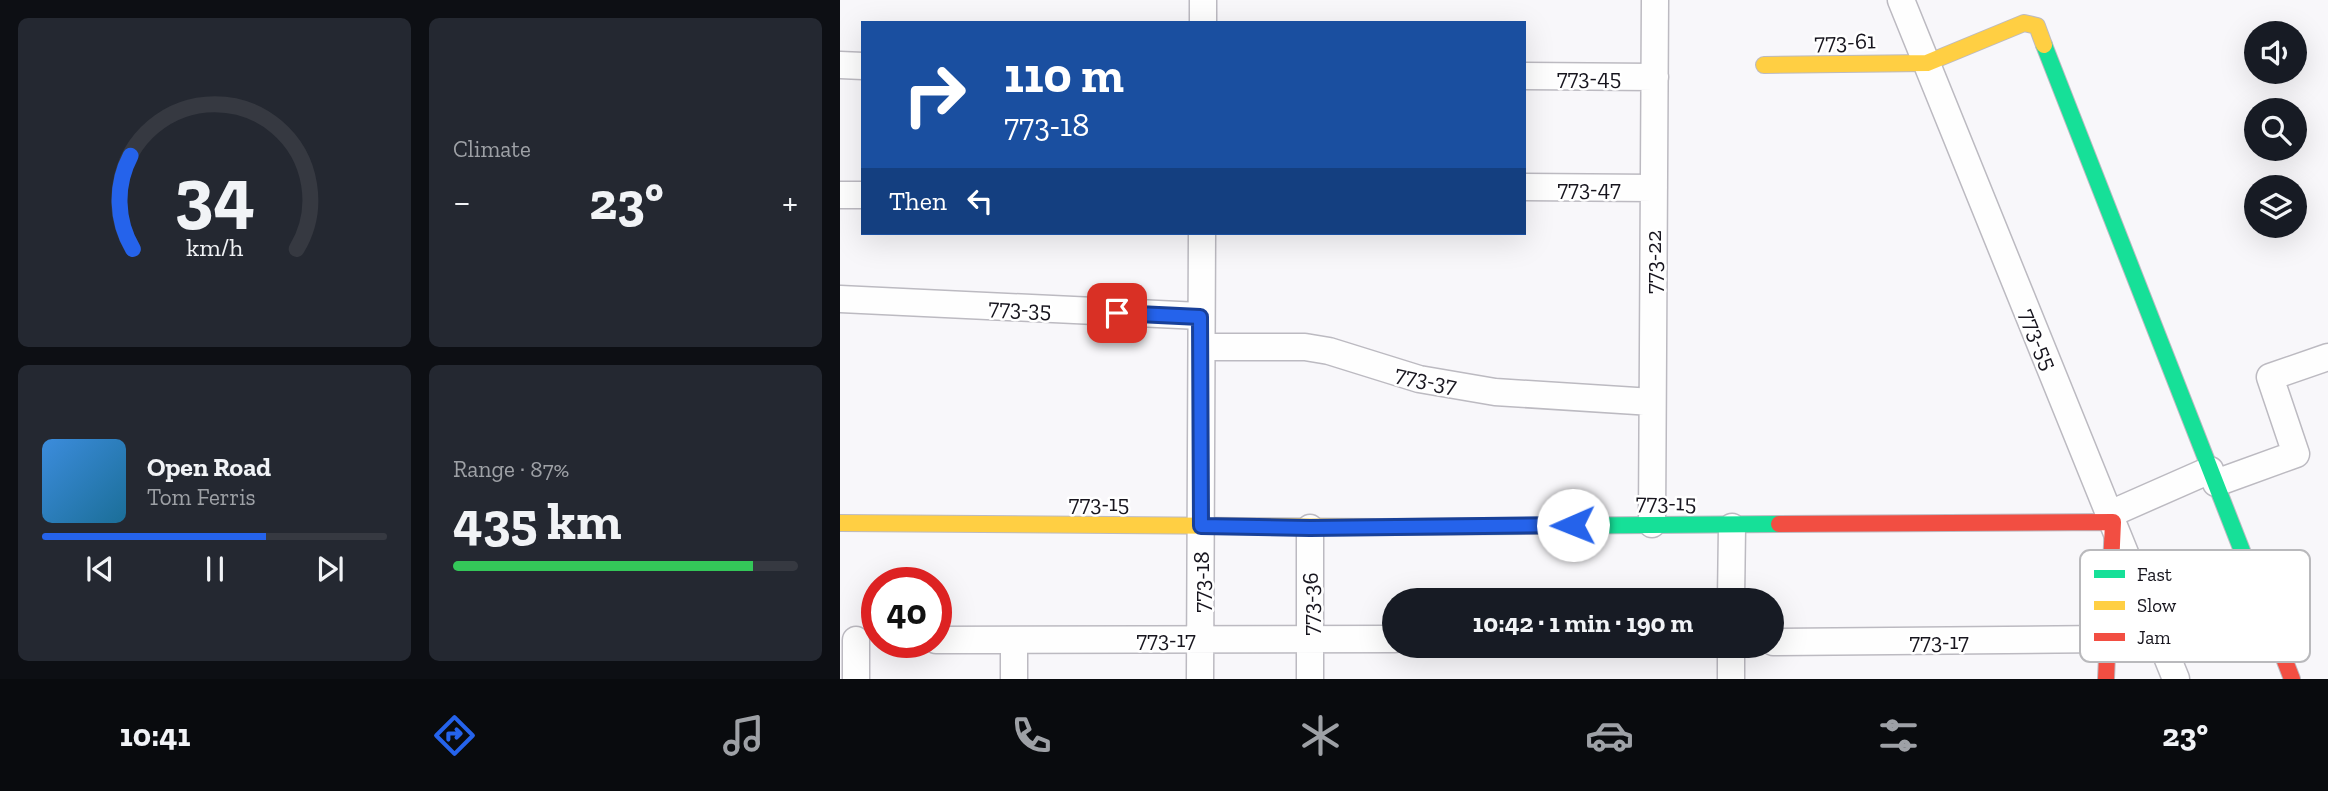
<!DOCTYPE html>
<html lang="en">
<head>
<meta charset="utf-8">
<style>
	body { margin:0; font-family:"Zilla Slab",serif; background:#242831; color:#f1f3f6; height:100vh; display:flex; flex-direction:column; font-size:26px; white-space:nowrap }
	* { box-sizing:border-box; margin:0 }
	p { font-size:23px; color:#9ea1a6 }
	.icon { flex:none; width:38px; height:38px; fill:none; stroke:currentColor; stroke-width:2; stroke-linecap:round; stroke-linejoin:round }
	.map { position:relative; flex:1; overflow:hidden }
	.sheet { display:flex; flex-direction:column; gap:18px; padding:18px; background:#0d0f14; width:840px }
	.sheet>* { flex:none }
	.banner { position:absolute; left:21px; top:21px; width:665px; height:214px; border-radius:0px; box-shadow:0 7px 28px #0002; background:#1a4fa0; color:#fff; overflow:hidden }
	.buttons { position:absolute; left:1404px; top:21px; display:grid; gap:14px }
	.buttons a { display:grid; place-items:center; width:63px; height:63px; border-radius:50%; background:#171b24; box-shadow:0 7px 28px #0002; font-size:35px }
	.speed { position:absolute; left:21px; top:567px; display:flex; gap:14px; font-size:35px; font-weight:700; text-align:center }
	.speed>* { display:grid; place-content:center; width:91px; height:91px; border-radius:50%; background:#171b24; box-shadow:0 7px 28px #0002; line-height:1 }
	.speed .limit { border:10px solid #d22; background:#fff; color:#111 }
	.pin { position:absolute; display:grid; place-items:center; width:60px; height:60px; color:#fff; margin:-30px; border-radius:14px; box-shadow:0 4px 10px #0006 }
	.me { position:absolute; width:77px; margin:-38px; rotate:269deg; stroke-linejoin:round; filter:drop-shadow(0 0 5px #0008) }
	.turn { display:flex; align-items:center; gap:24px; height:147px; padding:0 28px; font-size:32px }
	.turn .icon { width:91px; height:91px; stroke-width:2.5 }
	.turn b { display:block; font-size:49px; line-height:60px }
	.then { display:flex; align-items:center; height:66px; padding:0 28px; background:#0003; gap:14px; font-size:26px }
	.big { font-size:52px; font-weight:800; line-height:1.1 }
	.sheet .tile { flex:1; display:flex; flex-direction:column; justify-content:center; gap:10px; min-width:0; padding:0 24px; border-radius:10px; background:#242831 }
	.sheet .dial { align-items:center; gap:0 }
	.dial svg { height:182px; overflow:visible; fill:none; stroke:#363941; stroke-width:7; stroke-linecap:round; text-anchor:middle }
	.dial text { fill:#f1f3f6; stroke:none }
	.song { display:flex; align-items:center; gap:21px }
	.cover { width:84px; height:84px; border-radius:10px; background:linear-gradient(135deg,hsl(210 70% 55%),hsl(200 70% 35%)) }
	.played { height:7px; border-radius:4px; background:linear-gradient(90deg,#2563eb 65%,#363941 65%) }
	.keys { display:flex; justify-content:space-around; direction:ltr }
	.heat { display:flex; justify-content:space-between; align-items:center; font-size:38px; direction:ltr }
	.charge { height:10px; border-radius:5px; background:linear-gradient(90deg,#34c759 87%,#363941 0) }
	.sheet .tiles { flex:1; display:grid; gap:18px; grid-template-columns:repeat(2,1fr) }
	.trip { position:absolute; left:542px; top:588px; width:402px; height:70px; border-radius:35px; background:#171b24; box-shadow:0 7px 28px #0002; font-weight:800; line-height:70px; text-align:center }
	.dock { display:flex; height:112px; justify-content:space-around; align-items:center; background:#090b0e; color:#9ea1a6 }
	.dock .icon { width:49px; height:49px }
	.dock .current { color:#2563eb }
	.dock b { font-size:32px; color:#f1f3f6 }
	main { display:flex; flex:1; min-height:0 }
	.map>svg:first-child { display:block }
</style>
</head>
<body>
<main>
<section class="sheet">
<div class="tiles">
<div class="tile dial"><svg viewBox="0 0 100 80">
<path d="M14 69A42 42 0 1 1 86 69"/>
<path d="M14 69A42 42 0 0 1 13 28" stroke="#2563eb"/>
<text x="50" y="56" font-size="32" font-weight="700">34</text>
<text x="50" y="72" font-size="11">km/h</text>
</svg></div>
<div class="tile"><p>Climate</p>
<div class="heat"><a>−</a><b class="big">23°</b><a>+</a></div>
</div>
<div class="tile">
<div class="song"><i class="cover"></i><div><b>Open Road</b><p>Tom Ferris</p></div></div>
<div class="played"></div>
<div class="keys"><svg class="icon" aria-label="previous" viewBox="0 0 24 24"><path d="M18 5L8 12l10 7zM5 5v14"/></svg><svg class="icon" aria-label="pause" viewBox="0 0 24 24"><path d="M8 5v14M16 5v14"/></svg><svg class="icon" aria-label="next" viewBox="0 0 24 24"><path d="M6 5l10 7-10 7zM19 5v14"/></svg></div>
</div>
<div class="tile"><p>Range · 87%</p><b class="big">435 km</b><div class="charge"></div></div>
</div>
</section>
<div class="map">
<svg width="1488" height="679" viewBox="0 0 1488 679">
	<rect width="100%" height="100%" fill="#f8f7fa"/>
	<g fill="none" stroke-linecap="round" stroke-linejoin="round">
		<defs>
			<path id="street" d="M 1061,0 L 1336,679
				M 363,23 L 363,0
				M 0,65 L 23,66
				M 684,76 L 815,77
				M 684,187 L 814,188
				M 0,195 L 23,195
				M 0,299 L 360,316
				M 362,347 L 465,347 L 489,351 L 579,379 L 655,392 L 812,402
				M 1376,483 L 1456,454 L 1430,377 L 1488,357
				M 1270,514 L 1370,470
				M 812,524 L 815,0
				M 470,528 L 470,679
				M 891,600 L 892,527
				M 96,640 L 555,639
				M 933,642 L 1266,639
				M 16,679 L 16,640
				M 174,679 L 174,640
				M 360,679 L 362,233
				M 891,679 L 891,646"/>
			<path id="fast" d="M 1204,45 L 1417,589
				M 539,527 L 939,524"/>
			<path id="slow" d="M 924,65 L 1087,63 L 1184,23 L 1197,26 L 1204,45
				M 0,523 L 539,527"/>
			<path id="jam" d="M 939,524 L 1273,522 L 1266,679
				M 1417,589 L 1452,679"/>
		</defs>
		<use href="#street" stroke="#bcbac1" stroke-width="29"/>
		<use href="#fast" stroke="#bcbac1" stroke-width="18"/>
		<use href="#slow" stroke="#bcbac1" stroke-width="18"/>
		<use href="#jam" stroke="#bcbac1" stroke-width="18"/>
		<use href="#street" stroke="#fefefe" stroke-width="26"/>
		<use href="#fast" stroke="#16e098" stroke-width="16"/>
		<use href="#slow" stroke="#ffcf43" stroke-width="16"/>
		<use href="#jam" stroke="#f24e42" stroke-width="16"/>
	</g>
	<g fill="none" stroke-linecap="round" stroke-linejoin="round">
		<defs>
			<path id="route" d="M 277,313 L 360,317 L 361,526 L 470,528 L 733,525"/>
		</defs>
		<use href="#route" stroke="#184099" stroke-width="18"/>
		<use href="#route" stroke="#2563eb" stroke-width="12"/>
	</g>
	<g text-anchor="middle" stroke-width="5" stroke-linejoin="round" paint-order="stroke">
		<g font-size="23" fill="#17151e" stroke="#fff">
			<text transform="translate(1005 41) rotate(-1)" y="8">773-61</text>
			<text x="749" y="85">773-45</text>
			<text x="749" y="196">773-47</text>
			<text transform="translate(813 262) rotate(-90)" y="8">773-22</text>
			<text transform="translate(180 308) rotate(3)" y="8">773-35</text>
			<text transform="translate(1199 339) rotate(68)" y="8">773-55</text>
			<text transform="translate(586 379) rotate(12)" y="8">773-37</text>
			<text transform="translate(826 502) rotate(1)" y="8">773-15</text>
			<text x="259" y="511">773-15</text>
			<text transform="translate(361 582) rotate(-90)" y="8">773-18</text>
			<text transform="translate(470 604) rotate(-90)" y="8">773-36</text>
			<text x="326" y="647">773-17</text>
			<text x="1099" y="649">773-17</text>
		</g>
	</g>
	<rect x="1240" y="550" width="230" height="112" rx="10" fill="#fff" stroke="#b9b9bc" stroke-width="2"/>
	<rect x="1254" y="570" width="31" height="8" fill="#16e098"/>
	<rect x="1254" y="601" width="31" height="9" fill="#ffcf43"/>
	<rect x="1254" y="633" width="31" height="8" fill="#f24e42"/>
	<g font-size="19" fill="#17151e">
		<text x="1297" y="581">Fast</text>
		<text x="1297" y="612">Slow</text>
		<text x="1297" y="644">Jam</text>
	</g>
</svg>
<div class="buttons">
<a><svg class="icon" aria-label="sound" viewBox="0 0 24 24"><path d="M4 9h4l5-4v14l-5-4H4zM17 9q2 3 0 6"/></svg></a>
<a><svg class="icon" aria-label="search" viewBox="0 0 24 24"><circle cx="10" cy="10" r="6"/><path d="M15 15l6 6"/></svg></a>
<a><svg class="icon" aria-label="layers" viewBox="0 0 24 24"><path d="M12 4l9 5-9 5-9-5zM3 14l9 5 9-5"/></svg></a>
</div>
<div class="speed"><div class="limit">40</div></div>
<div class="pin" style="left:277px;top:313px;background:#d93025"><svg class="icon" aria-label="arrive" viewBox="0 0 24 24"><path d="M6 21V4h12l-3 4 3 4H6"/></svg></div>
<svg class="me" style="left:733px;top:525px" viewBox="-20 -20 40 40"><circle r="19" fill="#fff"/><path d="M0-13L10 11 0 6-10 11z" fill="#2563eb"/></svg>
<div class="trip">10:42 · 1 min · 190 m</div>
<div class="banner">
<div class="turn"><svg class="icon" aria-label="right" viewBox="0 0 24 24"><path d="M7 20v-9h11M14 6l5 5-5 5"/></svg><div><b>110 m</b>773-18</div></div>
<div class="then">Then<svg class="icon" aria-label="left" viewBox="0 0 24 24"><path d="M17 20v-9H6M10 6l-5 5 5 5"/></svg></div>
</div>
</div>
</main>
<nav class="dock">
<b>10:41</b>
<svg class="icon current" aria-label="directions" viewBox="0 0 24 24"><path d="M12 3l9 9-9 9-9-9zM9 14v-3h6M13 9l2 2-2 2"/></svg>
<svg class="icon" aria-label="music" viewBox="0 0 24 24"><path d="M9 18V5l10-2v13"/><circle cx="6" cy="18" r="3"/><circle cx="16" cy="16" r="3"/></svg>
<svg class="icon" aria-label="phone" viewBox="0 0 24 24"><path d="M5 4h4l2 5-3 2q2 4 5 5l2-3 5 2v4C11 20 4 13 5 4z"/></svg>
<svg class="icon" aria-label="climate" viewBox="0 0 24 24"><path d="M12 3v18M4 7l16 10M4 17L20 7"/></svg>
<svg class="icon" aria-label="car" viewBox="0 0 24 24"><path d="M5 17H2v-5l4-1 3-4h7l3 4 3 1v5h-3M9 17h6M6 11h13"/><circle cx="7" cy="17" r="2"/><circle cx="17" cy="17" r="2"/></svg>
<svg class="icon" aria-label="filters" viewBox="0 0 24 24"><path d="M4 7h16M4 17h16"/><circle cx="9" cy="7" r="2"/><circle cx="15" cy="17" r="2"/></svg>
<b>23°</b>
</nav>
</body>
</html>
